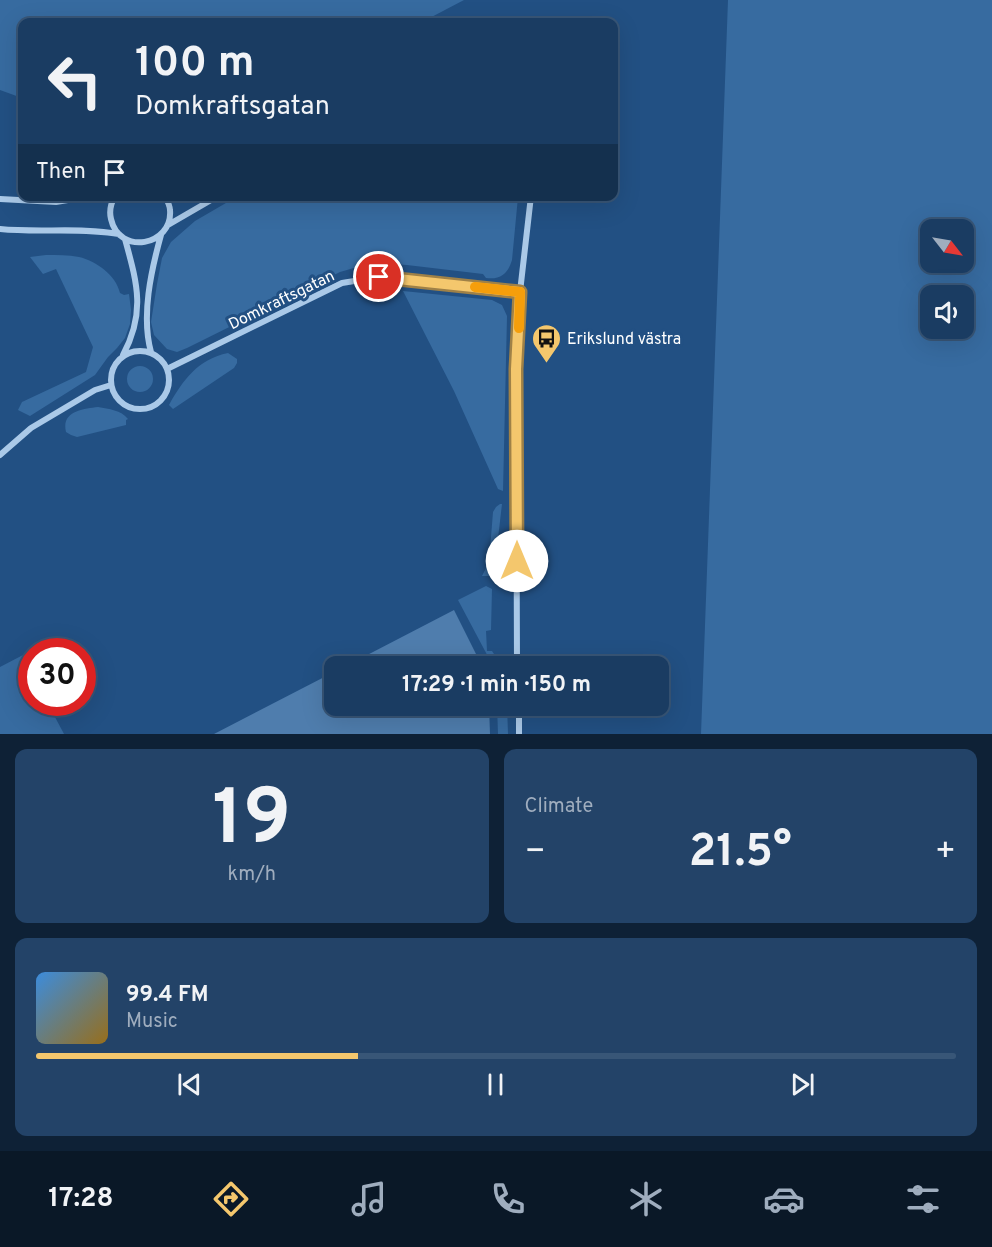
<!DOCTYPE html>
<html lang="en">
<head>
<meta charset="utf-8">
<style>
	body { margin:0; font-family:Overpass,sans-serif; background:#234368; color:#f1f3f6; height:100vh; display:flex; flex-direction:column; font-size:22px; white-space:nowrap }
	* { box-sizing:border-box; margin:0 }
	p { font-size:20px; color:#9fadbe }
	.icon { flex:none; width:33px; height:33px; fill:none; stroke:currentColor; stroke-width:2; stroke-linecap:round; stroke-linejoin:round }
	.map { position:relative; height:734px; overflow:hidden }
	.details { display:flex; flex-direction:column; gap:15px; padding:15px; background:#0e2136; flex:1 }
	.details>* { flex:none }
	.banner { position:absolute; left:18px; top:18px; width:600px; height:183px; border-radius:12px; box-shadow:0 6px 24px #0002,0 0 0 2px #385677; background:#1a3c62; color:#f1f3f6; overflow:hidden }
	.needle { width:39px; rotate:121deg }
	.tools { position:absolute; left:920px; top:219px; display:grid; gap:12px }
	.tools a { display:grid; place-items:center; width:54px; height:54px; border-radius:12px; background:#1a3c62; box-shadow:0 6px 24px #0002,0 0 0 2px #385677; font-size:30px }
	.speed { position:absolute; left:18px; top:638px; display:flex; gap:12px; font-size:30px; font-weight:700; text-align:center }
	.speed>* { display:grid; place-content:center; width:78px; height:78px; border-radius:50%; background:#1a3c62; box-shadow:0 6px 24px #0002,0 0 0 2px #385677; line-height:1 }
	.speed .limit { border:9px solid #d22; background:#fff; color:#111 }
	.pin { position:absolute; display:grid; place-items:center; width:51px; height:51px; color:#fff; margin:-26px; border:3px solid #fff; border-radius:50%; box-shadow:0 2px 6px #0007 }
	.me { position:absolute; width:66px; margin:-33px; rotate:0deg; stroke-linejoin:round; filter:drop-shadow(0 0 4px #0008) }
	.turn { display:flex; align-items:center; gap:21px; height:126px; padding:0 18px; font-size:27px }
	.turn .icon { width:78px; height:78px; stroke-width:2.5 }
	.turn b { display:block; font-size:42px; line-height:51px }
	.then { display:flex; align-items:center; height:57px; padding:0 18px; background:#0003; gap:12px; font-size:22px }
	.big { font-size:45px; font-weight:700; line-height:1.1 }
	.details .widget { flex:1; display:flex; flex-direction:column; justify-content:center; gap:9px; min-width:0; padding:0 21px; border-radius:12px; background:#234368 }
	.details .dial { align-items:center; gap:0 }
	.dial b { font-size:78px; line-height:1 }
	.song { display:flex; align-items:center; gap:18px }
	.cover { width:72px; height:72px; border-radius:9px; background:linear-gradient(135deg,hsl(210 70% 55%),hsl(40 70% 35%)) }
	.played { height:6px; border-radius:3px; background:linear-gradient(90deg,#f4c76d 35%,#385677 35%) }
	.keys { display:flex; justify-content:space-around; direction:ltr }
	.heat { display:flex; justify-content:space-between; align-items:center; font-size:33px; direction:ltr }
	.details .tiles { flex:1; display:grid; gap:15px; grid-template-columns:1fr 1fr }
	.widget:last-child { grid-column:span 2 }
	.trip { position:absolute; left:324px; top:656px; width:345px; height:60px; border-radius:12px; background:#1a3c62; box-shadow:0 6px 24px #0002,0 0 0 2px #385677; font-weight:700; line-height:60px; text-align:center }
	.tab-bar { display:flex; height:96px; justify-content:space-around; align-items:center; background:#0a1827; color:#9fadbe }
	.tab-bar .icon { width:42px; height:42px }
	.tab-bar .selected { color:#f4c76d }
	.tab-bar b { font-size:27px; color:#f1f3f6 }
	.map>svg:first-child { display:block }
</style>
</head>
<body>
<div class="map">
<svg width="992" height="734" viewBox="0 0 992 734">
	<rect width="100%" height="100%" fill="#225083"/>
	<path fill="#376ba0" fill-rule="evenodd" d="M 0,0 L 464,0 L 422,22 L 22,22 L 22,98 L 0,90 Z
		M 728,0 L 992,0 L 992,734 L 701,734 ZM 930,230 L 963,230 L 963,262 L 930,262 ZM 930,296 L 963,296 L 963,328 L 930,328 Z
		M 238,196 L 518,197 L 512,260 C 508,273 501,280 486,278 L 483,274 L 407,265 L 371,263 L 340,272 L 187,348 L 177,352 L 167,349 L 154,335 L 151,322 L 157,284 L 162,258 L 171,242 L 195,221 Z
		M 46,255 C 57,255 68,255 79,257 C 96,261 116,275 120,293 L 124,295 L 129,294 L 131,310 L 130,324 L 125,338 L 117,348 L 108,357 L 95,375 L 30,416 L 18,410 L 22,402 L 86,372 L 93,347 L 56,269 L 43,274 L 30,257 Z
		M 403,291 L 492,300 L 502,305 L 507,316 L 503,491 L 498,489 L 454,391 Z
		M 228,353 L 237,359 L 237,363 L 234,368 L 173,409 L 169,405 C 183,380 198,359 228,353 Z
		M127 379a13 13 0 1 1 26 0a13 13 0 1 1-26 0Z
		M 98,407 C 109,409 121,410 128,419 L 126,420 L 126,425 L 77,437 L 71,435 L 66,432 C 61,411 83,409 98,407 Z
		M 500,504 L 502,504 L 497,547 L 496,576 L 482,576 L 489,562 L 493,512 L 496,507 Z
		M 486,586 L 492,589 L 491,630 L 486,631 L 487,651 L 492,651 L 502,666 L 493,666 L 458,600 Z
		M 23,655 L 31,672 L 32,702 L 47,702 L 64,734 L 0,734 L 0,667 Z
		M 497,705 L 507,705 L 508,734 L 498,734 Z"/>
	<path fill="#4f7dad" d="M 454,610 L 482,666 L 346,666 Z
		M 334,672 L 334,705 L 489,705 L 490,734 L 214,734 Z"/>
	<g fill="none" stroke-linecap="round" stroke-linejoin="round">
		<path stroke="#aac9e8" stroke-width="6" d="M 115,196 C 111,203 109,211 111,219 C 119,256 173,246 170,210 C 170,206 167,200 165,196
			M 0,199 L 56,202 L 91,196
			M 168,225 L 218,196
			M 0,229 C 39,233 80,227 119,234
			M111 380a29 29 0 1 1 58 0a29 29 0 1 1-58 0Z
			M 151,352 C 141,316 151,271 161,235
			M 123,355 C 146,312 137,283 125,239
			M 167,369 L 342,283 L 379,277 L 520,292
			M 0,455 L 31,428 L 95,390 L 111,385
			M 517,666 L 516,369 L 520,292 L 531,196
			M 519,705 L 519,734"/>
	</g>
	<g fill="none" stroke-linecap="round" stroke-linejoin="round">
		<defs>
			<path id="route" d="M 379,277 L 520,292 L 516,369 L 517,561"/>
		</defs>
		<use href="#route" stroke="#9f8147" stroke-width="15"/>
		<use href="#route" stroke="#f4c76d" stroke-width="10"/>
		<path stroke="#f59e0b" stroke-width="10" d="M 475,287 L 520,292 L 519,328"/>
	</g>
	<defs>
		<symbol id="bus-pin" viewBox="-11 -11 22 30"><path d="M0 17L-7.5 6A9.5 9.5 0 1 1 7.5 6Z" fill="#f4c76d" stroke="#225083"/><path d="M-5-6H5V4H4V6H2V4H-2V6H-4V4H-5ZM-3.5-4V0h7V-4ZM-3.5 1.2v1.5H-2V1.2ZM2 1.2v1.5H3.5V1.2Z" fill="#111"/></symbol>
	</defs>
	<g fill-rule="evenodd">
		<use href="#bus-pin" x="530" y="322" width="33" height="45"/>
	</g>
	<g text-anchor="middle" stroke-width="6" stroke-linejoin="round" paint-order="stroke">
		<g font-size="16" fill="#fff" stroke="#225083">
			<text transform="translate(281 299) rotate(-26)" y="6">Domkraftsgatan</text>
		</g>
		<g font-size="16" fill="#fff" stroke="#225083" text-anchor="start">
			<text x="567" y="344">Erikslund västra</text>
		</g>
	</g>
</svg>
<div class="tools">
<a><svg class="needle" viewBox="-14 -14 28 28"><path d="M0-13l5 13h-10z" fill="#e53935"/><path d="M0 13l5-13h-10z" fill="#9fadbe"/></svg></a>
<a><svg class="icon" aria-label="sound" viewBox="0 0 24 24"><path d="M4 9h4l5-4v14l-5-4H4zM17 9q2 3 0 6"/></svg></a>
</div>
<div class="speed"><div class="limit">30</div></div>
<div class="pin" style="left:379px;top:277px;background:#d93025"><svg class="icon" aria-label="arrive" viewBox="0 0 24 24"><path d="M6 21V4h12l-3 4 3 4H6"/></svg></div>
<svg class="me" style="left:517px;top:561px" viewBox="-20 -20 40 40"><circle r="19" fill="#fff"/><path d="M0-13L10 11 0 6-10 11z" fill="#f4c76d"/></svg>
<div class="trip">17:29 · 1 min · 150 m</div>
<div class="banner">
<div class="turn"><svg class="icon" aria-label="left" viewBox="0 0 24 24"><path d="M17 20v-9H6M10 6l-5 5 5 5"/></svg><div><b>100 m</b>Domkraftsgatan</div></div>
<div class="then">Then<svg class="icon" aria-label="arrive" viewBox="0 0 24 24"><path d="M6 21V4h12l-3 4 3 4H6"/></svg></div>
</div>
</div>
<section class="details">
<div class="tiles">
<div class="widget dial"><b>19</b><p>km/h</p></div>
<div class="widget"><p>Climate</p>
<div class="heat"><a>−</a><b class="big">21.5°</b><a>+</a></div>
</div>
<div class="widget">
<div class="song"><i class="cover"></i><div><b>99.4 FM</b><p>Music</p></div></div>
<div class="played"></div>
<div class="keys"><svg class="icon" aria-label="previous" viewBox="0 0 24 24"><path d="M18 5L8 12l10 7zM5 5v14"/></svg><svg class="icon" aria-label="pause" viewBox="0 0 24 24"><path d="M8 5v14M16 5v14"/></svg><svg class="icon" aria-label="next" viewBox="0 0 24 24"><path d="M6 5l10 7-10 7zM19 5v14"/></svg></div>
</div>
</div>
</section>
<nav class="tab-bar">
<b>17:28</b>
<svg class="icon selected" aria-label="directions" viewBox="0 0 24 24"><path d="M12 3l9 9-9 9-9-9zM9 14v-3h6M13 9l2 2-2 2"/></svg>
<svg class="icon" aria-label="music" viewBox="0 0 24 24"><path d="M9 18V5l10-2v13"/><circle cx="6" cy="18" r="3"/><circle cx="16" cy="16" r="3"/></svg>
<svg class="icon" aria-label="phone" viewBox="0 0 24 24"><path d="M5 4h4l2 5-3 2q2 4 5 5l2-3 5 2v4C11 20 4 13 5 4z"/></svg>
<svg class="icon" aria-label="climate" viewBox="0 0 24 24"><path d="M12 3v18M4 7l16 10M4 17L20 7"/></svg>
<svg class="icon" aria-label="car" viewBox="0 0 24 24"><path d="M5 17H2v-5l4-1 3-4h7l3 4 3 1v5h-3M9 17h6M6 11h13"/><circle cx="7" cy="17" r="2"/><circle cx="17" cy="17" r="2"/></svg>
<svg class="icon" aria-label="filters" viewBox="0 0 24 24"><path d="M4 7h16M4 17h16"/><circle cx="9" cy="7" r="2"/><circle cx="15" cy="17" r="2"/></svg>
</nav>
</body>
</html>
